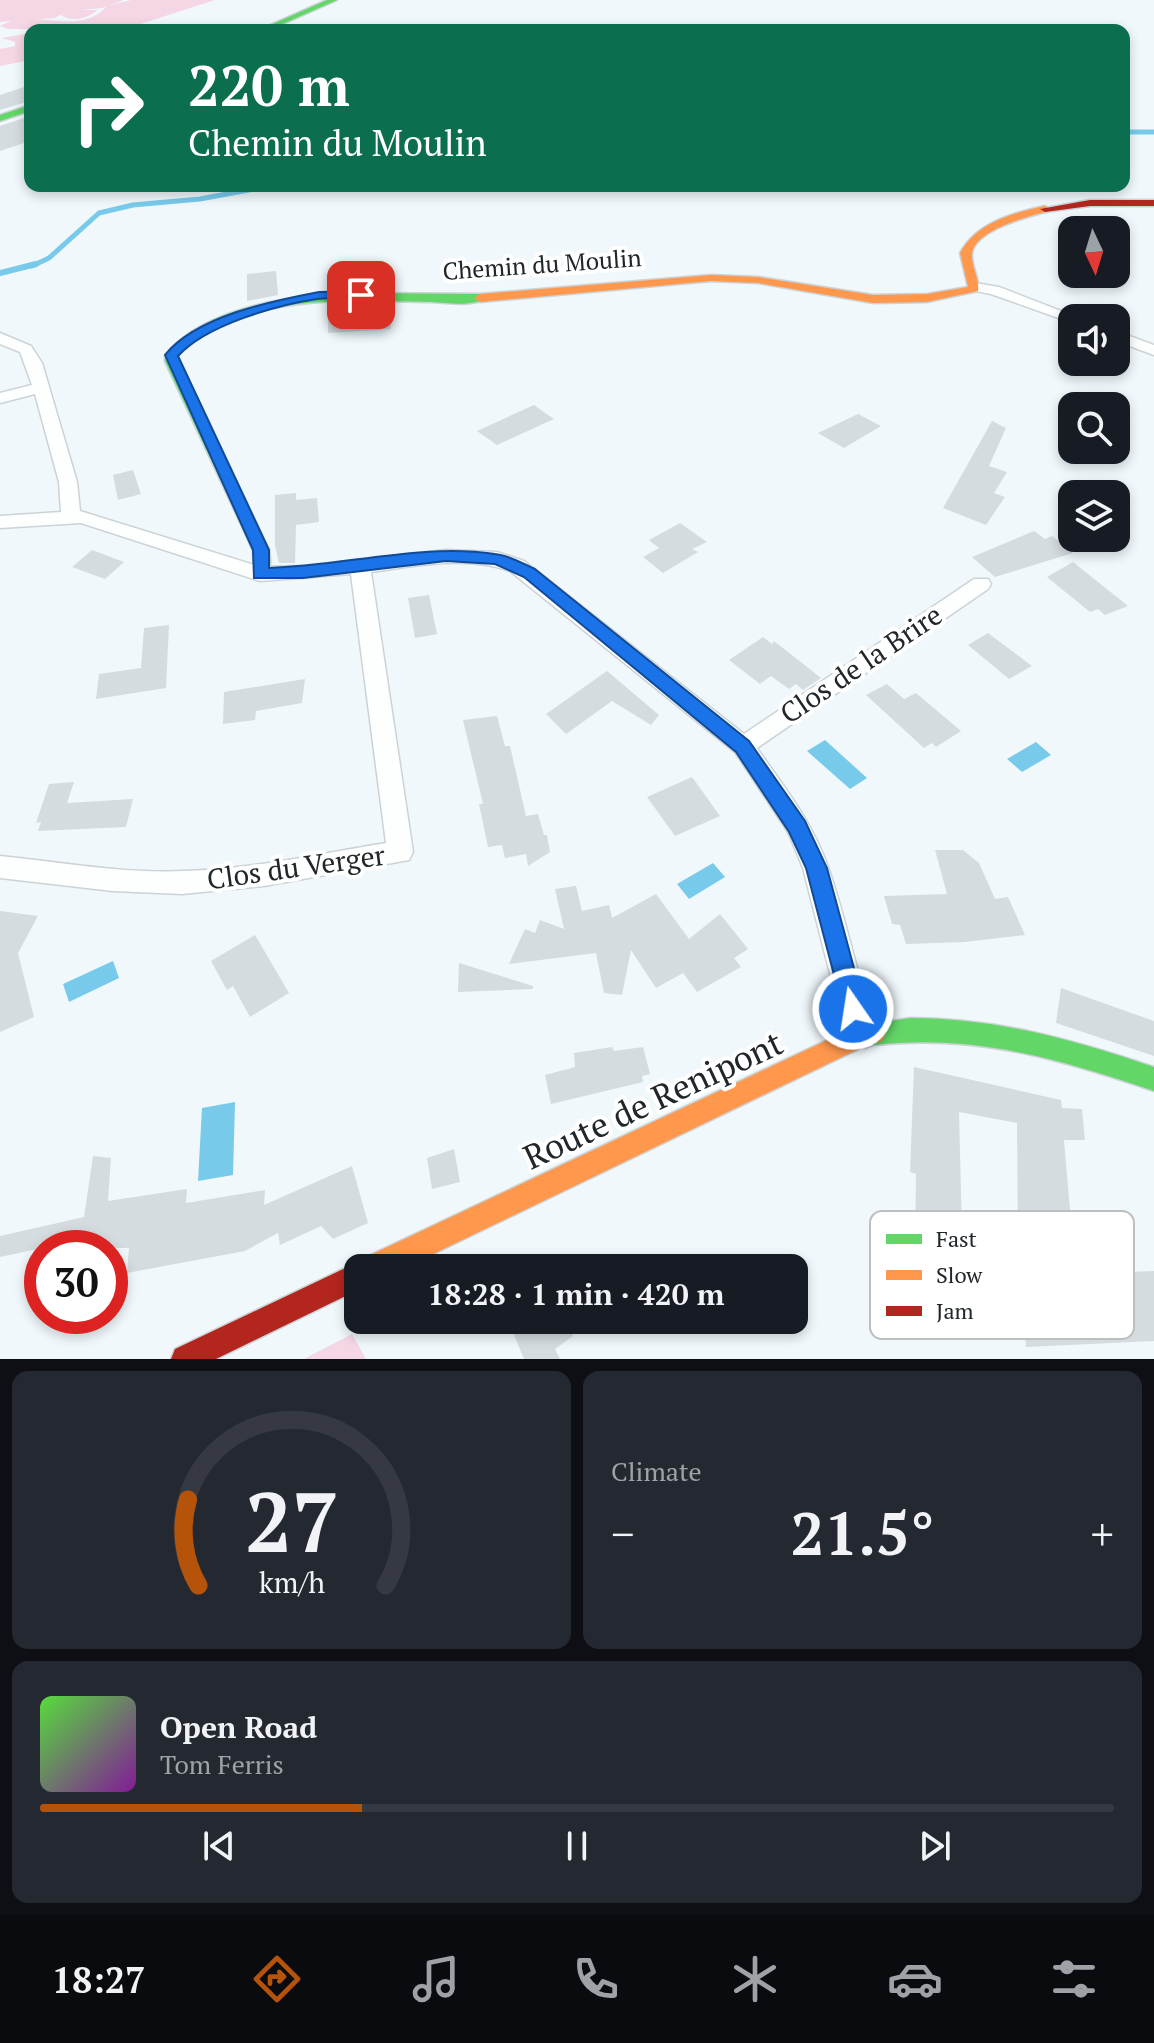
<!DOCTYPE html>
<html lang="en">
<head>
<meta charset="utf-8">
<style>
	body { margin:0; font-family:"PT Serif",serif; background:#242831; color:#f1f3f6; height:100vh; display:flex; flex-direction:column; font-size:30px; white-space:nowrap }
	* { box-sizing:border-box; margin:0 }
	p { font-size:26px; color:#9ea1a6 }
	.icon { flex:none; width:44px; height:44px; fill:none; stroke:currentColor; stroke-width:2; stroke-linecap:round; stroke-linejoin:round }
	.map { position:relative; height:1359px; overflow:hidden }
	.details { display:flex; flex-direction:column; gap:12px; padding:12px; background:#0d0f14; flex:1 }
	.details>* { flex:none }
	.guide { position:absolute; left:24px; top:24px; width:1106px; height:168px; border-radius:16px; box-shadow:0 4px 12px #0003; background:#0b6e4f; color:#fff; overflow:hidden }
	.needle { width:52px; rotate:176deg }
	.controls { position:absolute; left:1058px; top:216px; display:grid; gap:16px }
	.controls a { display:grid; place-items:center; width:72px; height:72px; border-radius:16px; background:#171b24; box-shadow:0 4px 12px #0003; font-size:40px }
	.speed { position:absolute; left:24px; top:1230px; display:flex; gap:16px; font-size:40px; font-weight:700; text-align:center }
	.speed>* { display:grid; place-content:center; width:104px; height:104px; border-radius:50%; background:#171b24; box-shadow:0 4px 12px #0003; line-height:1 }
	.speed .limit { border:12px solid #d22; background:#fff; color:#111 }
	.pin { position:absolute; display:grid; place-items:center; width:68px; height:68px; color:#fff; margin:-34px; border-radius:16px; box-shadow:0 4px 12px #0006 }
	.me { position:absolute; width:88px; margin:-44px; rotate:347deg; stroke-linejoin:round; filter:drop-shadow(0 0 6px #0008) }
	.turn { display:flex; align-items:center; gap:28px; height:168px; padding:0 32px; font-size:36px }
	.turn .icon { width:104px; height:104px; stroke-width:2.5 }
	.turn b { display:block; font-size:56px; line-height:68px }
	.big { font-size:60px; font-weight:800; line-height:1.1 }
	.details .card { flex:1; display:flex; flex-direction:column; justify-content:center; gap:12px; min-width:0; padding:0 28px; border-radius:16px; background:#242831 }
	.details .dial { align-items:center; gap:0 }
	.dial svg { height:208px; overflow:visible; fill:none; stroke:#363941; stroke-width:7; stroke-linecap:round; text-anchor:middle }
	.dial text { fill:#f1f3f6; stroke:none }
	.song { display:flex; align-items:center; gap:24px }
	.cover { width:96px; height:96px; border-radius:12px; background:linear-gradient(135deg,hsl(110 70% 55%),hsl(290 70% 35%)) }
	.played { height:8px; border-radius:4px; background:linear-gradient(90deg,#b45309 30%,#363941 30%) }
	.keys { display:flex; justify-content:space-around; direction:ltr }
	.heat { display:flex; justify-content:space-between; align-items:center; font-size:44px; direction:ltr }
	.details .tiles { flex:1; display:grid; gap:12px; grid-template-columns:1fr 1fr }
	.card:last-child { grid-column:span 2 }
	.trip { position:absolute; left:344px; top:1254px; width:464px; height:80px; border-radius:16px; background:#171b24; box-shadow:0 4px 12px #0003; font-weight:800; line-height:80px; text-align:center }
	.dock { display:flex; height:128px; justify-content:space-around; align-items:center; background:#090b0e; color:#9ea1a6 }
	.dock .icon { width:56px; height:56px }
	.dock .selected { color:#b45309 }
	.dock b { font-size:36px; color:#f1f3f6 }
	.map>svg:first-child { display:block }
</style>
</head>
<body>
<div class="map">
<svg width="1154" height="1359" viewBox="0 0 1154 1359">
	<rect width="100%" height="100%" fill="#f0f8fb"/>
	<path fill="#f4d6e4" d="M 0,0 L 124,0 L 102,8 L 81,10 L 97,10 C 88,19 72,22 61,15 L 69,11 L 54,18 L 0,22 Z
		M 131,0 L 215,0 L 134,26 L 139,29 L 135,30 L 9,29 L 0,26 C 34,7 79,38 107,6 Z
		M 30,33 L 30,60 L 0,66 L 0,49 L 15,46 L 15,42 L 2,38 Z
		M 352,1334 L 366,1359 L 304,1359 Z"/>
	<path fill="#78caeb" d="M 825,740 L 867,778 L 850,789 L 807,751 Z
		M 1036,742 L 1051,755 L 1022,772 L 1007,759 Z
		M 713,863 L 725,877 L 689,899 L 677,884 Z
		M 113,961 L 119,978 L 69,1002 L 63,984 Z
		M 235,1102 L 233,1175 L 198,1181 L 202,1108 Z"/>
	<g fill="none" stroke-linecap="round" stroke-linejoin="round">
		<path stroke="#78caeb" stroke-width="5" d="M 1124,132 L 1154,132
			M 32,266 L 49,258 L 99,213 L 133,205 L 200,199 L 270,186"/>
		<path stroke="#78caeb" stroke-width="6" d="M 0,273 L 36,264"/>
	</g>
	<path fill="#d5dce0" d="M 30,85 L 30,101 L 0,110 L 0,95 Z
		M 30,116 L 30,141 L 0,151 L 0,126 Z
		M 276,271 L 278,295 L 247,301 L 247,274 Z
		M 392,305 L 391,329 L 328,333 L 328,310 Z
		M 534,405 L 554,419 L 497,445 L 477,431 Z
		M 858,414 L 881,426 L 844,448 L 818,433 Z
		M 992,421 L 1006,428 L 989,466 L 1007,472 L 994,493 L 1005,497 L 986,525 L 943,508 Z
		M 133,470 L 141,494 L 118,500 L 113,475 Z
		M 296,493 L 296,500 L 317,498 L 319,522 L 296,525 L 295,563 L 279,563 L 275,545 L 275,495 Z
		M 680,523 L 707,542 L 692,549 L 698,552 L 663,573 L 643,557 L 659,548 L 649,540 Z
		M 1034,531 L 1045,539 L 1052,536 L 1073,553 L 995,577 L 972,557 Z
		M 92,550 L 124,562 L 105,579 L 72,567 Z
		M 1073,562 L 1128,606 L 1105,615 L 1098,609 L 1090,612 L 1047,577 Z
		M 429,595 L 437,634 L 415,638 L 408,598 Z
		M 169,625 L 166,688 L 96,699 L 99,674 L 141,668 L 144,628 Z
		M 988,633 L 1032,666 L 1009,679 L 968,645 Z
		M 763,637 L 772,644 L 774,641 L 821,678 L 803,690 L 796,684 L 789,689 L 771,676 L 760,684 L 729,660 Z
		M 607,671 L 659,715 L 651,725 L 612,701 L 566,734 L 546,714 Z
		M 305,679 L 302,703 L 256,711 L 255,720 L 223,724 L 224,692 Z
		M 887,684 L 904,699 L 916,693 L 961,731 L 936,747 L 932,743 L 924,748 L 866,695 Z
		M 497,716 L 505,746 L 510,746 L 526,816 L 538,814 L 544,835 L 547,835 L 550,852 L 528,866 L 526,854 L 505,858 L 502,845 L 488,847 L 479,804 L 483,804 L 463,720 Z
		M 692,777 L 720,816 L 675,836 L 647,797 Z
		M 74,782 L 67,803 L 133,799 L 126,827 L 38,831 L 41,822 L 36,823 L 49,784 Z
		M 935,850 L 963,850 L 979,863 L 995,899 L 1008,897 L 1025,935 L 965,942 L 906,944 L 900,925 L 892,924 L 884,896 L 947,894 Z
		M 576,886 L 582,911 L 609,905 L 612,918 L 656,894 L 689,939 L 720,914 L 748,949 L 734,958 L 741,967 L 697,992 L 683,973 L 656,988 L 631,950 L 622,995 L 604,993 L 596,953 L 509,964 L 525,929 L 535,933 L 540,920 L 564,929 L 555,889 Z
		M 0,911 L 38,916 L 18,953 L 34,1017 L 0,1032 Z
		M 255,935 L 289,993 L 250,1017 L 233,986 L 227,990 L 211,961 Z
		M 459,963 L 533,986 L 533,989 L 458,992 Z
		M 1061,988 L 1154,1021 L 1154,1056 L 1056,1023 Z
		M 612,1047 L 614,1051 L 643,1047 L 650,1074 L 642,1076 L 643,1082 L 551,1104 L 545,1075 L 575,1067 L 574,1053 Z
		M 914,1067 L 1061,1100 L 1062,1108 L 1082,1109 L 1085,1140 L 1064,1140 L 1071,1221 L 1047,1215 L 1051,1275 L 1154,1271 L 1154,1341 L 1026,1347 L 1018,1250 L 1017,1123 L 959,1112 L 962,1234 L 900,1280 L 943,1293 L 943,1314 L 920,1310 L 926,1334 L 892,1323 L 885,1291 L 880,1295 L 884,1241 L 915,1249 L 916,1174 L 910,1172 Z
		M 454,1149 L 460,1182 L 432,1189 L 427,1158 Z
		M 93,1156 L 111,1158 L 108,1201 L 187,1189 L 186,1203 L 265,1190 L 264,1205 L 352,1166 L 368,1223 L 333,1239 L 321,1226 L 280,1245 L 278,1233 L 245,1251 L 127,1273 L 129,1248 L 42,1248 L 0,1257 L 0,1236 L 84,1217 Z
		M 508,1320 L 565,1320 L 573,1336 L 555,1349 L 560,1359 L 524,1359 Z"/>
	<g fill="none" stroke-linecap="round" stroke-linejoin="round">
		<defs>
			<path id="street" d="M 975,283 L 999,287 L 1079,318 L 1072,318 L 1072,322 L 1067,321 L 991,294 L 970,290 L 970,284 Z
				M 1116,331 L 1154,345 L 1154,355 L 1116,341 Z
				M 0,333 L 31,346 L 42,363 L 77,482 L 80,511 L 261,567 L 303,566 L 446,550 L 497,552 L 524,561 L 744,734 L 974,579 L 988,579 L 991,584 L 988,589 L 757,748 C 784,787 814,824 829,870 C 848,924 857,981 879,1034 L 875,1044 L 865,1048 L 855,1044 L 839,1009 L 803,868 L 788,832 L 735,752 L 510,571 C 466,555 416,566 371,572 L 413,852 L 409,860 L 264,886 L 182,894 L 113,891 L 0,878 L 0,856 C 61,862 123,874 184,871 C 253,869 319,854 386,843 L 351,574 L 260,581 L 81,523 L 0,528 L 0,516 L 61,512 L 59,482 L 35,394 L 0,403 L 0,393 L 32,385 L 20,352 L 0,344 Z"/>
			<path id="fast" d="M 327,0 L 337,0 L 269,30 L 259,30 Z
				M 30,105 L 30,111 L 0,121 L 0,115 Z
				M 360,293 L 480,294 L 486,298 C 473,307 447,303 432,302 C 346,301 244,291 177,356 L 269,550 C 271,560 271,569 266,578 L 254,578 L 253,550 L 165,361 L 165,355 C 207,305 298,294 360,293 Z
				M 910,1018 C 996,1018 1074,1040 1154,1067 L 1154,1091 C 1059,1059 976,1034 874,1045 L 866,1041 L 862,1033 L 866,1025 Z"/>
			<path id="slow" d="M 1045,206 L 1050,209 L 1049,211 C 1030,216 974,230 972,254 C 971,266 980,279 978,291 L 927,302 L 873,303 L 758,283 L 711,281 L 480,302 L 474,298 L 480,294 L 711,275 L 758,277 L 873,295 L 927,294 L 968,287 L 960,253 C 977,222 1013,213 1045,206 Z
				M 874,1021 L 882,1025 L 886,1033 L 882,1041 L 867,1045 L 404,1268 L 360,1268 L 364,1258 L 857,1026 Z"/>
			<path id="jam" d="M 1090,200 L 1154,200 L 1154,206 L 1090,206 L 1045,212 L 1040,209 Z
				M 358,1262 L 368,1268 L 358,1268 L 358,1290 L 216,1359 L 171,1359 L 175,1349 Z"/>
		</defs>
		<use href="#street" stroke="#ccd3d6" stroke-width="3"/>
		<use href="#fast" stroke="#ccd3d6" stroke-width="3"/>
		<use href="#slow" stroke="#ccd3d6" stroke-width="3"/>
		<use href="#jam" stroke="#ccd3d6" stroke-width="3"/>
		<use href="#street" fill="#fdfefe" fill-rule="evenodd"/>
		<use href="#fast" fill="#63d668" fill-rule="evenodd"/>
		<use href="#slow" fill="#ff974d" fill-rule="evenodd"/>
		<use href="#jam" fill="#b3261e" fill-rule="evenodd"/>
	</g>
	<path fill="#1a73e8" stroke="#114b97" stroke-width="2" d="M 319,292 L 361,291 L 367,295 L 361,299 C 347,299 331,297 317,299 C 277,305 206,325 178,356 L 269,550 L 269,568 C 344,566 421,543 495,554 C 509,555 523,564 535,569 L 749,741 L 805,821 L 827,868 L 865,1009 L 862,1017 L 853,1020 L 845,1017 L 806,868 L 789,832 L 736,752 L 524,577 L 495,564 L 446,561 L 303,578 L 254,578 L 253,550 L 165,355 C 196,316 272,301 319,292 Z"/>
	<g text-anchor="middle" stroke-width="8" stroke-linejoin="round" paint-order="stroke">
		<g font-size="24" fill="#20272b" stroke="#fff">
			<text transform="translate(542 265) rotate(-4)" y="8">Chemin du Moulin</text>
		</g>
		<g font-size="28" fill="#20272b" stroke="#fff">
			<text transform="translate(861 664) rotate(-34)" y="10">Clos de la Brire</text>
			<text transform="translate(296 867) rotate(-8)" y="10">Clos du Verger</text>
		</g>
		<g font-size="34" fill="#20272b" stroke="#fff">
			<text transform="translate(653 1100) rotate(-25)" y="12">Route de Renipont</text>
		</g>
	</g>
	<rect x="870" y="1211" width="264" height="128" rx="12" fill="#fff" stroke="#bcbebf" stroke-width="2"/>
	<rect x="886" y="1234" width="36" height="10" fill="#63d668"/>
	<rect x="886" y="1270" width="36" height="10" fill="#ff974d"/>
	<rect x="886" y="1306" width="36" height="10" fill="#b3261e"/>
	<g font-size="22" fill="#20272b">
		<text x="936" y="1247">Fast</text>
		<text x="936" y="1283">Slow</text>
		<text x="936" y="1319">Jam</text>
	</g>
</svg>
<div class="controls">
<a><svg class="needle" viewBox="-14 -14 28 28"><path d="M0-13l5 13h-10z" fill="#e53935"/><path d="M0 13l5-13h-10z" fill="#9ea1a6"/></svg></a>
<a><svg class="icon" aria-label="sound" viewBox="0 0 24 24"><path d="M4 9h4l5-4v14l-5-4H4zM17 9q2 3 0 6"/></svg></a>
<a><svg class="icon" aria-label="search" viewBox="0 0 24 24"><circle cx="10" cy="10" r="6"/><path d="M15 15l6 6"/></svg></a>
<a><svg class="icon" aria-label="layers" viewBox="0 0 24 24"><path d="M12 4l9 5-9 5-9-5zM3 14l9 5 9-5"/></svg></a>
</div>
<div class="speed"><div class="limit">30</div></div>
<div class="pin" style="left:361px;top:295px;background:#d93025"><svg class="icon" aria-label="arrive" viewBox="0 0 24 24"><path d="M6 21V4h12l-3 4 3 4H6"/></svg></div>
<svg class="me" style="left:853px;top:1009px" viewBox="-20 -20 40 40"><circle r="17" fill="#1a73e8" stroke="#fff" stroke-width="3"/><path d="M0-11L8 9 0 5-8 9z" fill="#fff"/></svg>
<div class="trip">18:28 · 1 min · 420 m</div>
<div class="guide">
<div class="turn"><svg class="icon" aria-label="right" viewBox="0 0 24 24"><path d="M7 20v-9h11M14 6l5 5-5 5"/></svg><div><b>220 m</b>Chemin du Moulin</div></div>
</div>
</div>
<section class="details">
<div class="tiles">
<div class="card dial"><svg viewBox="0 0 100 80">
<path d="M14 69A42 42 0 1 1 86 69"/>
<path d="M14 69A42 42 0 0 1 10 36" stroke="#b45309"/>
<text x="50" y="56" font-size="32" font-weight="700">27</text>
<text x="50" y="72" font-size="11">km/h</text>
</svg></div>
<div class="card"><p>Climate</p>
<div class="heat"><a>−</a><b class="big">21.5°</b><a>+</a></div>
</div>
<div class="card">
<div class="song"><i class="cover"></i><div><b>Open Road</b><p>Tom Ferris</p></div></div>
<div class="played"></div>
<div class="keys"><svg class="icon" aria-label="previous" viewBox="0 0 24 24"><path d="M18 5L8 12l10 7zM5 5v14"/></svg><svg class="icon" aria-label="pause" viewBox="0 0 24 24"><path d="M8 5v14M16 5v14"/></svg><svg class="icon" aria-label="next" viewBox="0 0 24 24"><path d="M6 5l10 7-10 7zM19 5v14"/></svg></div>
</div>
</div>
</section>
<nav class="dock">
<b>18:27</b>
<svg class="icon selected" aria-label="directions" viewBox="0 0 24 24"><path d="M12 3l9 9-9 9-9-9zM9 14v-3h6M13 9l2 2-2 2"/></svg>
<svg class="icon" aria-label="music" viewBox="0 0 24 24"><path d="M9 18V5l10-2v13"/><circle cx="6" cy="18" r="3"/><circle cx="16" cy="16" r="3"/></svg>
<svg class="icon" aria-label="phone" viewBox="0 0 24 24"><path d="M5 4h4l2 5-3 2q2 4 5 5l2-3 5 2v4C11 20 4 13 5 4z"/></svg>
<svg class="icon" aria-label="climate" viewBox="0 0 24 24"><path d="M12 3v18M4 7l16 10M4 17L20 7"/></svg>
<svg class="icon" aria-label="car" viewBox="0 0 24 24"><path d="M5 17H2v-5l4-1 3-4h7l3 4 3 1v5h-3M9 17h6M6 11h13"/><circle cx="7" cy="17" r="2"/><circle cx="17" cy="17" r="2"/></svg>
<svg class="icon" aria-label="filters" viewBox="0 0 24 24"><path d="M4 7h16M4 17h16"/><circle cx="9" cy="7" r="2"/><circle cx="15" cy="17" r="2"/></svg>
</nav>
</body>
</html>
